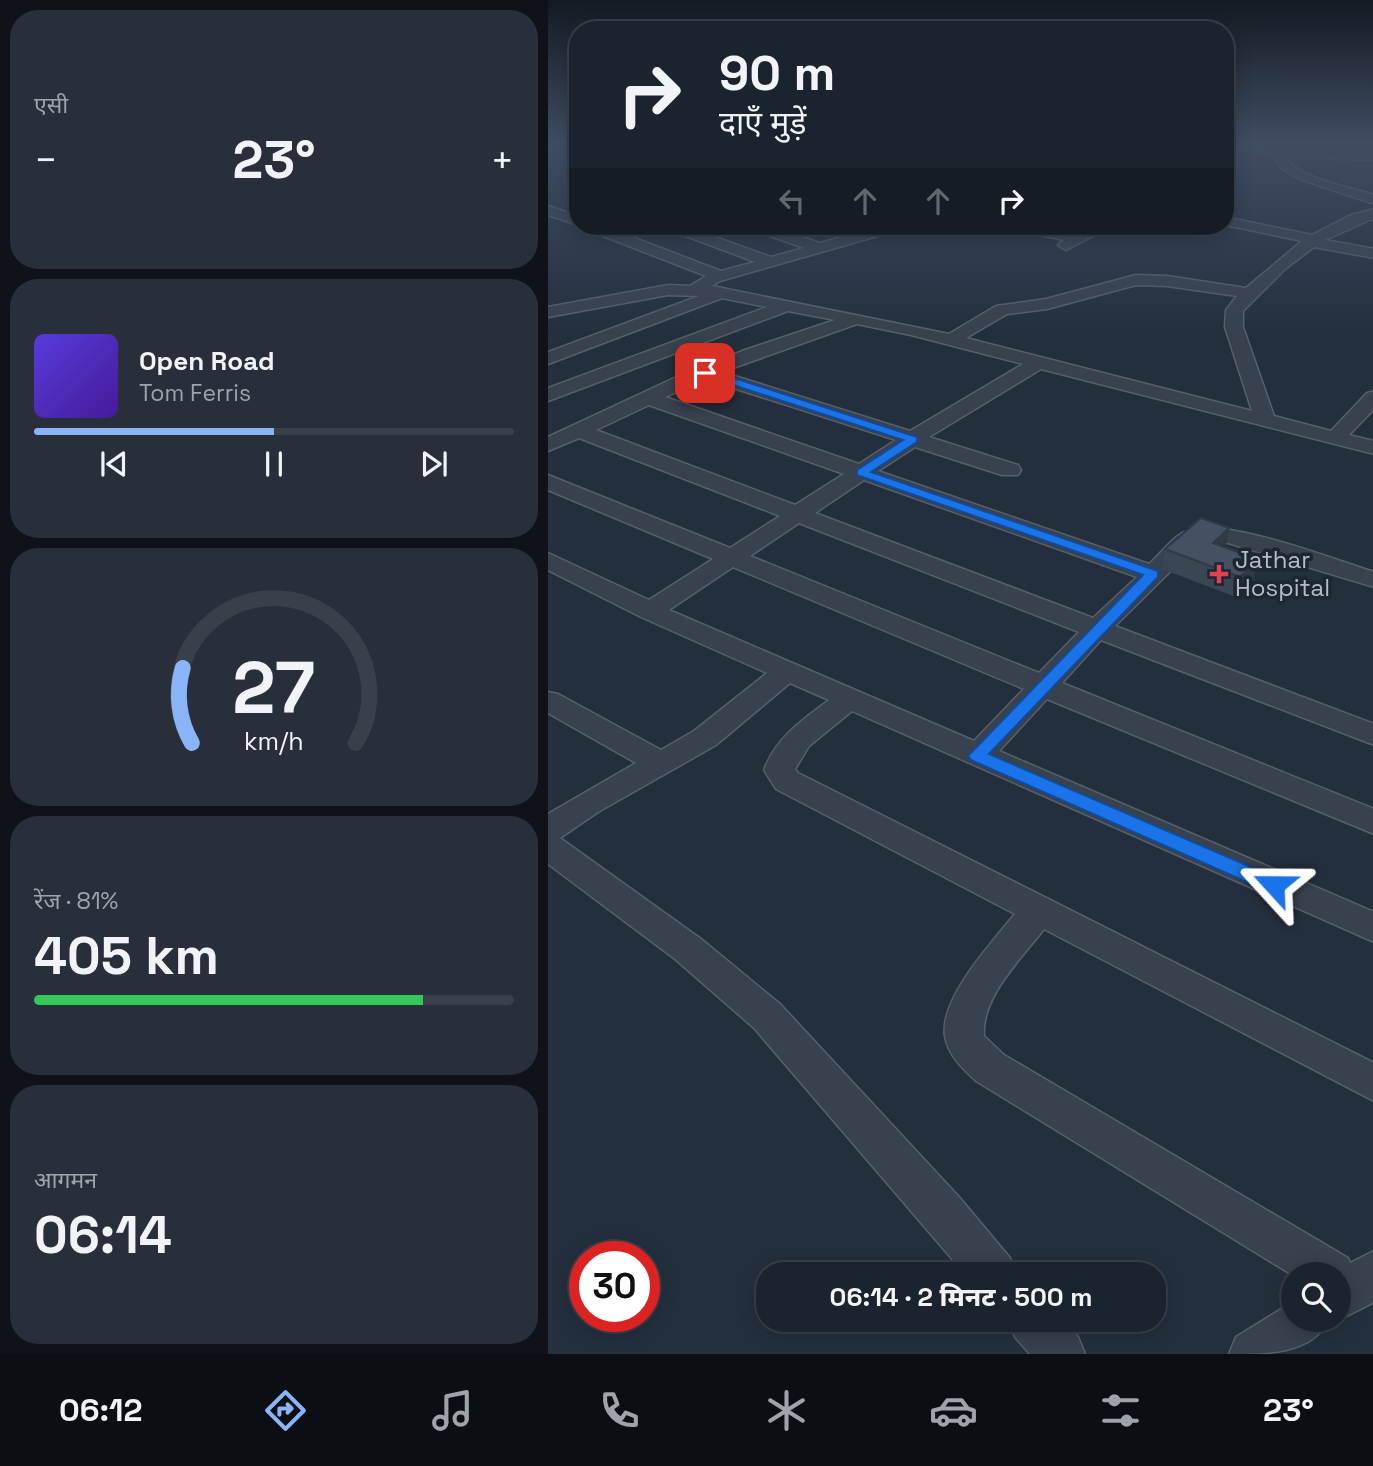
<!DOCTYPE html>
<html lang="hi">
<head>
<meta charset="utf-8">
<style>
	body { margin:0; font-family:"Space Grotesk","Noto Sans Devanagari",sans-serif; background:#282f3a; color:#f1f3f6; height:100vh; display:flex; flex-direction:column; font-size:26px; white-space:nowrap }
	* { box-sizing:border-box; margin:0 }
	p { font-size:23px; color:#a0a4aa }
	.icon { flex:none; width:38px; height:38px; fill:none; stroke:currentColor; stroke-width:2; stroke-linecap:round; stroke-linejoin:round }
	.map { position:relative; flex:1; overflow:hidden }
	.panel { display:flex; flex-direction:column; gap:10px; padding:10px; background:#0f1319; width:548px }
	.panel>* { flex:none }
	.banner { position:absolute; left:21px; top:21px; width:665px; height:214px; border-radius:28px; box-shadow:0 4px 18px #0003,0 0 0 2px #39404a; background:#1b232e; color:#f1f3f6; overflow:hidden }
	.tools { position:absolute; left:733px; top:1262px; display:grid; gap:14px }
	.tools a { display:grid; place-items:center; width:70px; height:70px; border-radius:50%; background:#1b232e; box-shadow:0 4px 18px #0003,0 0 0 2px #39404a; font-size:35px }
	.speed { position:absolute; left:21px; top:1241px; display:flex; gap:14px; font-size:35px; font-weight:700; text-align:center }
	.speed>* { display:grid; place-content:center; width:91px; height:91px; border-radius:50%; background:#1b232e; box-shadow:0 4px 18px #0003,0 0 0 2px #39404a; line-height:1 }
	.speed .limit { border:10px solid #d22; background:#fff; color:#111 }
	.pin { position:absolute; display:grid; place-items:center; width:60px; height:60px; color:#fff; margin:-30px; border-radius:14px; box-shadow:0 4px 10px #0006 }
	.me { position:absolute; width:77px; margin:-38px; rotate:294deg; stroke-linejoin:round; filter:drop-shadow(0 0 5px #0008) }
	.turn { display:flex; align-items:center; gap:24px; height:147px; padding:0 35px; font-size:32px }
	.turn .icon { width:91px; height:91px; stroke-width:2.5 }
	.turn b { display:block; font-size:49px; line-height:60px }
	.lanes { display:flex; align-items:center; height:66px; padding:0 35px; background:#0003; justify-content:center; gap:35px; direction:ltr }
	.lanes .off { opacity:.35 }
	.big { font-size:52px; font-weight:800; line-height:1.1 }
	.panel .tile { flex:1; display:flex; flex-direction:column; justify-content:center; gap:10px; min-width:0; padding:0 24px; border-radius:28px; background:#282f3a }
	.panel .dial { align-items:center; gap:0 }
	.dial svg { height:182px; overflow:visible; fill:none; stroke:#39404a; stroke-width:7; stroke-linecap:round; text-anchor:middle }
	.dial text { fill:#f1f3f6; stroke:none }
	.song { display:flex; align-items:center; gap:21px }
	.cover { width:84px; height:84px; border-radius:10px; background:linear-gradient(135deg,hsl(250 70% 55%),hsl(260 70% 35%)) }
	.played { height:7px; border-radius:4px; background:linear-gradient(90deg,#8ab4f8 50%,#39404a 50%) }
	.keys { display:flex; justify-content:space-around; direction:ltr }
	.heat { display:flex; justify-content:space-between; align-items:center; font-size:38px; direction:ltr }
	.charge { height:10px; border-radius:5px; background:linear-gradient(90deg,#34c759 81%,#39404a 0) }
	.trip { position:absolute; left:208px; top:1262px; width:410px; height:70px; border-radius:28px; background:#1b232e; box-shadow:0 4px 18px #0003,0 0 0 2px #39404a; font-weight:800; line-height:70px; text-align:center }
	.tabs { display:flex; height:112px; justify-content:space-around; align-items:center; background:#0b0e12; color:#a0a4aa }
	.tabs .icon { width:49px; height:49px }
	.tabs .current { color:#8ab4f8 }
	.tabs b { font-size:32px; color:#f1f3f6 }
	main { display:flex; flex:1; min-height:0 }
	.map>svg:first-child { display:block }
</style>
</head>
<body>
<main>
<section class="panel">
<div class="tile"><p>एसी</p>
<div class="heat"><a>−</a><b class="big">23°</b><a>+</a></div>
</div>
<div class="tile">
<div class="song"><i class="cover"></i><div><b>Open Road</b><p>Tom Ferris</p></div></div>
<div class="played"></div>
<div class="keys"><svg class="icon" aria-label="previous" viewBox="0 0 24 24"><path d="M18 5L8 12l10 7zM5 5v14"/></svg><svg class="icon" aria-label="pause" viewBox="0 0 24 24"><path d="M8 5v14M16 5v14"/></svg><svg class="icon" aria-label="next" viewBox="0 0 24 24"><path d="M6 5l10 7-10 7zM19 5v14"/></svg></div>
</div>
<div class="tile dial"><svg viewBox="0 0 100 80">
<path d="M14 69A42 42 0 1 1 86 69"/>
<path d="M14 69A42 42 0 0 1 10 36" stroke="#8ab4f8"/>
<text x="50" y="56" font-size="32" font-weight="700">27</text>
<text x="50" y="72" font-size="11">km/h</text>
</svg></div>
<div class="tile"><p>रेंज · 81%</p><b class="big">405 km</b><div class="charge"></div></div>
<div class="tile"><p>आगमन</p><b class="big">06:14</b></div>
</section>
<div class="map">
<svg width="826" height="1354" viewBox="0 0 826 1354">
	<rect width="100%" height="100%" fill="#242f3e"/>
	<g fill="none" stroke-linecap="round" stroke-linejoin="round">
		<defs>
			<path id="minor" d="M 0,142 L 7,142 L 0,147 Z
				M 677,142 L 725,145 L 733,149 L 826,152 L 826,160 L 738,157 C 750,179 802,187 826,195 L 826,204 L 752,179 L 734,169 L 722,152 L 677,148 Z
				M 0,206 L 30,216 L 30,225 L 0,215 Z
				M 826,209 L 826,218 L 777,240 L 826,249 L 826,258 L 766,247 L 737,269 L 695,311 L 695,327 L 726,416 L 783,431 L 819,393 L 826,391 L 826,409 L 801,435 L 826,441 L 826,454 L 493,369 L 381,437 L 470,465 L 473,470 L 470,475 L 454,475 L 367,447 L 330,471 L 601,564 C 612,555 624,537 637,532 C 674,515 784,559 826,572 L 826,587 L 680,543 L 652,542 L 567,626 L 826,724 L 826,745 L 553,640 L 514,683 L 826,809 L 826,834 L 499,699 L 451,751 L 826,912 L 826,942 L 304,711 L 261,746 L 247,769 L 250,773 L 826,1063 L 826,1101 L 496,929 C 473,959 433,997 436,1036 L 456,1055 L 800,1258 L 802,1263 L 826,1251 L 826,1302 L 791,1320 L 789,1320 L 791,1274 L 746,1274 L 746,1276 L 428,1081 C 415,1069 400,1055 397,1036 C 391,999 445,941 467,914 L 228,789 L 216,770 C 228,738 254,720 281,700 L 242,683 L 168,745 L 50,812 L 12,838 L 153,939 L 232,1004 L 411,1197 L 462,1258 L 469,1274 L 417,1274 L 206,1028 L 127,959 L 0,864 L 0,814 L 88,763 L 0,713 L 0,692 L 10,694 L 113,750 L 146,731 L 219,673 L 93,617 L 0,570 L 0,553 L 101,600 L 165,559 L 0,490 L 0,475 L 182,548 L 232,516 L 31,438 L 0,451 L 0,437 L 122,380 L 197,350 L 287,320 L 240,311 L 0,401 L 0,388 L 219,307 L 174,298 L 0,364 L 0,352 L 151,296 L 120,295 L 0,317 L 0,307 L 120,285 L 142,286 L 158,276 L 37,229 L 35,226 L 55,226 L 173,271 L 207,262 L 119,229 L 117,226 L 137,226 L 223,257 L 256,248 L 202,229 L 200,226 L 221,226 L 272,243 L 334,226 L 356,226 L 354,229 L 172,281 L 164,286 L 401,334 L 448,306 L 498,299 L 588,275 L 619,276 L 698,288 L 754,241 L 677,225 L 677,217 L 764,235 L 803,215 ZM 588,285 L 619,286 L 689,296 L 678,310 L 677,327 L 704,411 L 418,338 L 459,314 L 499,309 ZM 309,324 L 363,335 L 475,364 L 362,431 L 174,372 ZM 157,379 L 348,440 L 311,464 L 117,397 ZM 101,405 L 296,474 L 247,505 L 48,430 ZM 316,480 L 589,577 L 545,618 L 267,513 ZM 251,523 L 531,632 L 491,673 L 202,556 ZM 185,567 L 476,689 L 426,741 L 121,610 Z
				M 463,226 L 489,226 L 528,234 L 546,226 L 564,226 L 518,250 L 510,245 L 516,240 L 465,229 Z
				M 746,1301 L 746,1320 L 780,1320 C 765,1354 719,1354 681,1354 L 688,1337 Z
				M 460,1320 L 515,1320 L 530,1337 L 537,1354 L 482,1354 L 467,1337 Z"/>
		</defs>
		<use href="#minor" stroke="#565f6c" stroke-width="3"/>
		<use href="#minor" fill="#38414e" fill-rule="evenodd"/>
	</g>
	<path fill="#3b4654" d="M 678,547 L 706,578 L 688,597 L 614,569 L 617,549 Z"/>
	<path fill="#303945" d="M 681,528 L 678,547 L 662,562 L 665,543 Z
		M 710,559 L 706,578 L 688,597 L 692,577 Z"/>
	<path fill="#455162" stroke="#303945" stroke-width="2" d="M 653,518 L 681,528 L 665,543 L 710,559 L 692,577 L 617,549 Z"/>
	<linearGradient id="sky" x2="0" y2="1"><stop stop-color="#141a22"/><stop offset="0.43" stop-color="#3f4d63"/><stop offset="1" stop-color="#3f4d63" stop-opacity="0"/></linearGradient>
	<rect width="826" height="332" fill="url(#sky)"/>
	<path fill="#1a73e8" stroke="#114b97" stroke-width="2" d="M 154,370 L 161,370 L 369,437 L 369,442 L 323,472 L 610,571 L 610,577 L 441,754 L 733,880 L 736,885 L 733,891 L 726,893 L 719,891 L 423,760 L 420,756 L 595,575 L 309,475 L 309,470 L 355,440 L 154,375 Z"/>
	<path fill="#e0444e" stroke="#1d2633" stroke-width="2.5" d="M667.5 563.5h7v7h7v7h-7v7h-7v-7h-7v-7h7z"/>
	<g text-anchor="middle" stroke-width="7" stroke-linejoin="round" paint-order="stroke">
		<g font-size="24" fill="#b4bcc9" stroke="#1d2633" text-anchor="start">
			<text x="687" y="568">Jathar<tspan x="687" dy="28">Hospital</tspan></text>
		</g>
	</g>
</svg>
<div class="tools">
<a><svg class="icon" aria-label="search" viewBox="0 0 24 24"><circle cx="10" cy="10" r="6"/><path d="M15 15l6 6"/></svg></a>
</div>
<div class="speed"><div class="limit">30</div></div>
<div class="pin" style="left:157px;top:373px;background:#d93025"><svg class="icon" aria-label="arrive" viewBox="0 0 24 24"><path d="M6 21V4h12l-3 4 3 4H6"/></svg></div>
<svg class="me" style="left:726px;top:885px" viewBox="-20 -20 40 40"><path d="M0-17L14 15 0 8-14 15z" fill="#1a73e8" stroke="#fff" stroke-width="4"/></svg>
<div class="trip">06:14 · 2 मिनट · 500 m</div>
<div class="banner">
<div class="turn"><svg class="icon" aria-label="right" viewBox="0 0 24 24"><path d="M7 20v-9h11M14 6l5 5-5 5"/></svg><div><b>90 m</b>दाएँ मुड़ें</div></div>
<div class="lanes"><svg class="icon off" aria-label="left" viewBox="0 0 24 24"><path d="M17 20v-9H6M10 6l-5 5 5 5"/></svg><svg class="icon off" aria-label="ahead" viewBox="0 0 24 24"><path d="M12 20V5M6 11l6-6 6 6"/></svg><svg class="icon off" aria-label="ahead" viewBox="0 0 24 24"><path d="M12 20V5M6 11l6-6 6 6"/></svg><svg class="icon" aria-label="right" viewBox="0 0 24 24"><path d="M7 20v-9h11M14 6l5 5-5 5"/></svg></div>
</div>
</div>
</main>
<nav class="tabs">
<b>06:12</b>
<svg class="icon current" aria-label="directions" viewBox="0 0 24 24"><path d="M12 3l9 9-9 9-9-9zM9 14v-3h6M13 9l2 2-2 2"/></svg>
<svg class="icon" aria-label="music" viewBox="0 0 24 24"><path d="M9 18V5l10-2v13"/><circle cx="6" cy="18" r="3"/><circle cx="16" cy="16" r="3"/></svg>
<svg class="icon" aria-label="phone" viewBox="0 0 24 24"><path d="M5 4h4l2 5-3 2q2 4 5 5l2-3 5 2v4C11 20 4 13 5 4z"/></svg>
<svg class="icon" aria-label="climate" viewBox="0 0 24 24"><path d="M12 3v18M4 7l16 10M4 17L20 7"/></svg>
<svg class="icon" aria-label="car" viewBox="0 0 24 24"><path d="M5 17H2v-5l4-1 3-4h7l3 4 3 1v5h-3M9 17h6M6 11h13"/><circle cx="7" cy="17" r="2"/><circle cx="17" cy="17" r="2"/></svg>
<svg class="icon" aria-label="filters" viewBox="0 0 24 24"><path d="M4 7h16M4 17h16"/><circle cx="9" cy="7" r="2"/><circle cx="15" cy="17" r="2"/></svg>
<b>23°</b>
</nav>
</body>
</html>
